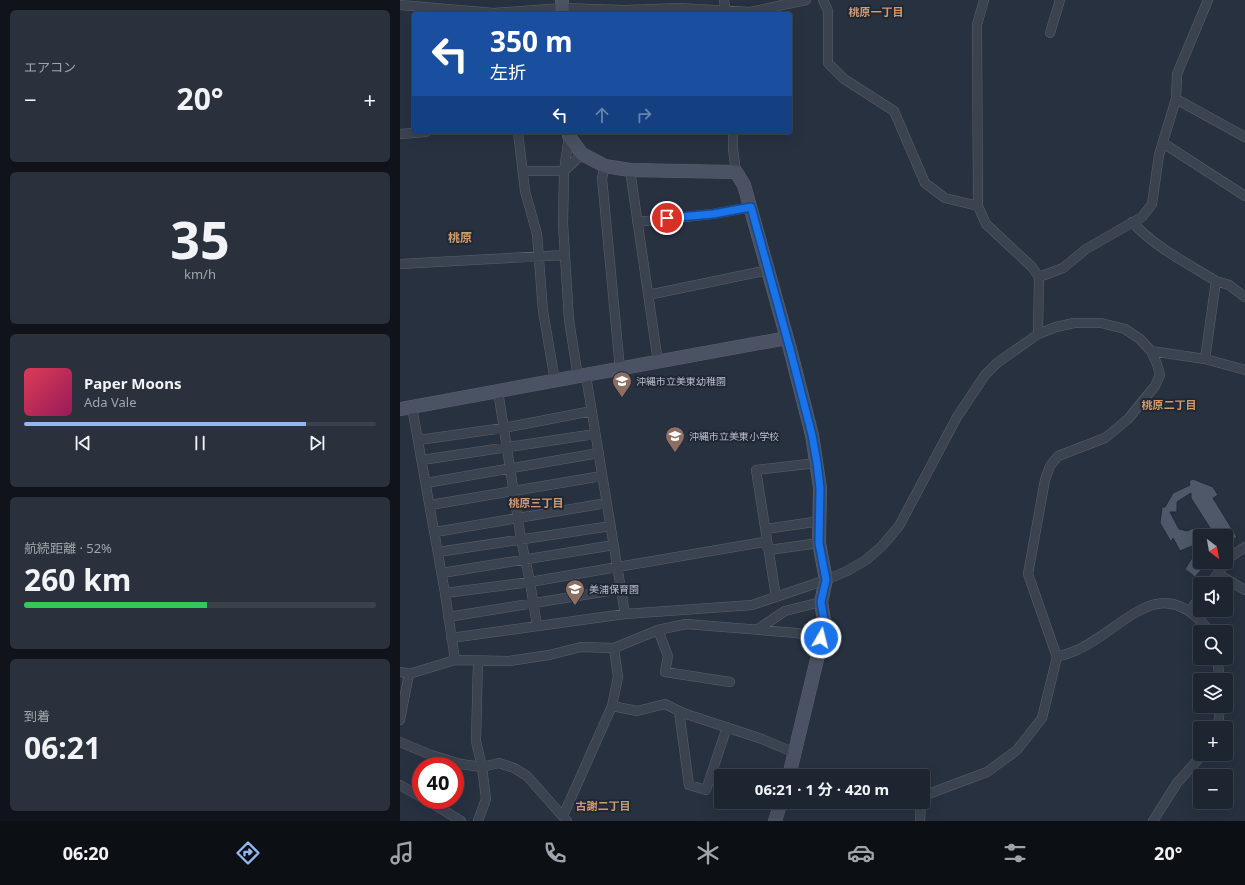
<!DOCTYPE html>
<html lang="ja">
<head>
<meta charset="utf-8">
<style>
	body { margin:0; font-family:"Noto Sans","Noto Sans JP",sans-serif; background:#2a313c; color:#f1f3f6; height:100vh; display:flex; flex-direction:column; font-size:15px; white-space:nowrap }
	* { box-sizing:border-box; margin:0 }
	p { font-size:13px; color:#a0a5ab }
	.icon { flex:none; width:22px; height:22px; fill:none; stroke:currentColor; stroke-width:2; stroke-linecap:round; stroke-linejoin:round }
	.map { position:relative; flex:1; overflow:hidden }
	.panel { display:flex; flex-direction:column; gap:10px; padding:10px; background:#10141a; width:400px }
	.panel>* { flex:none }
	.top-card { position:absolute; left:12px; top:12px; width:380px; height:122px; border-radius:4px; box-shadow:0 4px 16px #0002,0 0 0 1px #3b424c; background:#1a4fa0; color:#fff; overflow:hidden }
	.needle { width:26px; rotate:149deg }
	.fabs { position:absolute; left:793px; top:529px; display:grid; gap:8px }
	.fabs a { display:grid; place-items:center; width:40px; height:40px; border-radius:4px; background:#1d2530; box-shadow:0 4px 16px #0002,0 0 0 1px #3b424c; font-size:20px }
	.speed { position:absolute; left:12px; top:757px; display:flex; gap:8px; font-size:20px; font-weight:700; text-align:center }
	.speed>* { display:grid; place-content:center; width:52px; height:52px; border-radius:50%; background:#1d2530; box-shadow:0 4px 16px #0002,0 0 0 1px #3b424c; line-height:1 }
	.speed .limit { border:6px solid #d22; background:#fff; color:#111 }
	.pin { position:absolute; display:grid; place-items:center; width:34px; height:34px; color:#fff; margin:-17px; border:2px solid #fff; border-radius:50%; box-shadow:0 1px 4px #0007 }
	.me { position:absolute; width:44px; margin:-22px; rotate:8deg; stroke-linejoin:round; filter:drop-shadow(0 0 3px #0008) }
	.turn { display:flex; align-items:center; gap:14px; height:84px; padding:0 12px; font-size:18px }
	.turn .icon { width:52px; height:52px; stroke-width:2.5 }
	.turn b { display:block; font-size:28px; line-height:34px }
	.lanes { display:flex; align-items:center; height:38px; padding:0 12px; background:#0003; justify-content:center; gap:20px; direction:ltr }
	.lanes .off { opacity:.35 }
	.big { font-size:30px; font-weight:700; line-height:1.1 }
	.panel .card { flex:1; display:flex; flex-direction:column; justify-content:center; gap:6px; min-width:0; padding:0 14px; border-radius:6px; background:#2a313c }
	.panel .dial { align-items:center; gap:0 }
	.dial b { font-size:52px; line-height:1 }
	.song { display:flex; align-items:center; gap:12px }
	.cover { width:48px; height:48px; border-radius:6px; background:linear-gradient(135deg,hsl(350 70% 55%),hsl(330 70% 35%)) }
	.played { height:4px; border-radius:2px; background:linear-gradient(90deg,#94b6f3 80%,#3b424c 80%) }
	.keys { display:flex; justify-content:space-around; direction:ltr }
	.heat { display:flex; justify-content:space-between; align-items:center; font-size:22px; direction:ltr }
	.charge { height:6px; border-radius:3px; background:linear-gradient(90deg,#34c759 52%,#3b424c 0) }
	.trip { position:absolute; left:314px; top:769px; width:216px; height:40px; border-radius:4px; background:#1d2530; box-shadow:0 4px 16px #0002,0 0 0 1px #3b424c; font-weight:700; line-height:40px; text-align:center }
	.tab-bar { display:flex; height:64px; justify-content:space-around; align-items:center; background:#0c0f13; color:#a0a5ab }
	.tab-bar .icon { width:28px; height:28px }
	.tab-bar .on { color:#94b6f3 }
	.tab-bar b { font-size:18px; color:#f1f3f6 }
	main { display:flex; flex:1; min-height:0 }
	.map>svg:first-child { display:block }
</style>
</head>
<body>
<main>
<section class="panel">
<div class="card"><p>エアコン</p>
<div class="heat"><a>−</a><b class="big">20°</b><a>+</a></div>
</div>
<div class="card dial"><b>35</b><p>km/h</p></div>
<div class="card">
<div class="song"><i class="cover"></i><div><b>Paper Moons</b><p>Ada Vale</p></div></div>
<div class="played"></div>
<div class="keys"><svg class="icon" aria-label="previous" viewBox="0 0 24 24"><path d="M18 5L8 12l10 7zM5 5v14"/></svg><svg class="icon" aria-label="pause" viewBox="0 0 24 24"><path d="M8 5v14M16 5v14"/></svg><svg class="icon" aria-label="next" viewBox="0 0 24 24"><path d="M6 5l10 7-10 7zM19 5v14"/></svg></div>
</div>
<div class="card"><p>航続距離 · 52%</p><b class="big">260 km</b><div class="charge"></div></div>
<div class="card"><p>到着</p><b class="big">06:21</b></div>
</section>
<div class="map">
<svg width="845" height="821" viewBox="0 0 845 821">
	<rect width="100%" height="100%" fill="#273140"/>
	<path fill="#4e5869" stroke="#222a37" d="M 793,479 L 813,487 L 818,495 L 813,498 L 837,537 L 826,544 L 826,536 L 812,536 L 808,530 L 810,528 L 791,498 L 791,493 L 777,502 L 777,512 L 770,512 L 779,529 L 788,531 L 793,528 L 798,536 L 793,536 L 797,544 L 780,551 L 773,538 L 771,542 L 760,523 L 762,507 L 765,507 L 773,493 L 790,485 L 789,481 Z
		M 800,545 L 800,562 L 819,562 L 816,566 L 807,570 L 801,570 L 795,577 L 785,569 Z"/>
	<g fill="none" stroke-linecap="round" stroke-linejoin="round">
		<defs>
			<path id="street" d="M 324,0 L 326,14
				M 423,0 L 428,11 L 428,63 L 444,79 L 494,111 L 525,183 L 545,198 L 578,206
				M 584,0 L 577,25 L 578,206 L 586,224 L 632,267 L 639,277 L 638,334
				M 0,5 L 94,13 L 162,8 L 225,10 L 279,8 L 350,12 L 406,0
				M 650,33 L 660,0
				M 776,99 L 845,137
				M 118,132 L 125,191 L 137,234 L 143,311 L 155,381
				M 333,132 L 333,149 L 336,172
				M 0,134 L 26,132
				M 763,143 L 845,196
				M 205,166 L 202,178 L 220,369
				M 230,170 L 258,362
				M 123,171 L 164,171 L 169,136
				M 237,222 L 313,214 L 351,207
				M 732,222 C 756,248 787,263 816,281 L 805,359
				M 0,264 L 165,255
				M 639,277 L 663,268 L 686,249 L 742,217 L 752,204 L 759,155 L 776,99 L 777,74 L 808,0
				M 816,281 L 829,285 L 845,297
				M 248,295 L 368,270
				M 751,351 L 805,359 L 845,370
				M 186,376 L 225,614
				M 178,377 L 169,320 L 163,224 L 164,171 L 182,154
				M 98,391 L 121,539 L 130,582 L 137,626
				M 12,407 L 45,593 L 55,660
				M 19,440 L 103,428 L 192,411
				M 22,460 L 195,434
				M 26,483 L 199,453
				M 30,505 L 202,476
				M 366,529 L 420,521
				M 35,532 L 207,503
				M 38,552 L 211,526
				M 42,573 L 214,545
				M 818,574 L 845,590
				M 810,584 L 830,557 L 845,547
				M 45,593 L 130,582 L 364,542 L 369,550 L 419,543
				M 376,597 L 356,470 L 417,463
				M 790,611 L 800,597
				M 48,617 L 221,589
				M 358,629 L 385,611 L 421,602
				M 258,630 L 268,656 L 265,672 L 330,682
				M 51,638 L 225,614 L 352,605 L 426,580 L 447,571 L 466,560 L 482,546 L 499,526 L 557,417 L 585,375 L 597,363 L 638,334 L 656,327 L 674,323 L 701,323 L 725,329 L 740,339 L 751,351 L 757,364 L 760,375 L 755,386 L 728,419 L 705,438 L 658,456 L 650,466 L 645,480 L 628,574 L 657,657 L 642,718 L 617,750 L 587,772 L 523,796
				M 657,657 C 663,655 671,653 677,650 C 725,629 760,567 810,632
				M 817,658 L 820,680
				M 0,672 L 9,674 L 55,660 L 109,661 L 149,655 L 181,647 L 214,648 L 258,630 L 286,624 L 397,633 L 421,638
				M 212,706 L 237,711 L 265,704 L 283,713 L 362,739 L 395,753
				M 279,711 L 289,785 L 306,790 L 327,727
				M 0,720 L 9,674
				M 818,728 L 820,706
				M 0,742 L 31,755 L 61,764 L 82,767 L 99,763 L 114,768 L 127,776 L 167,821
				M 0,785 L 21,797
				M 27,800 L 61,821
				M 163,816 L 212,706 L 218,677 L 214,648
				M 78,821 L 86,799 L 82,767 L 76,741 L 78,661
				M 520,821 L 521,802
				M 753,821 L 777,783 L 803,754"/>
			<path id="secondary" d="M 162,0 L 162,14
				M 169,132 L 169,136 L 182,154 L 205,166 L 230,170 L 336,172 L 344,185 L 390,349 L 412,435 L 420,488 L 419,543 L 426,580 L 421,602 L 425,626 L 389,776
				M 0,409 L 387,338
				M 375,821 L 381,802"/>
		</defs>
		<use href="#street" stroke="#59616d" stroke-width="10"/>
		<use href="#secondary" stroke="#59616d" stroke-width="14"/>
		<use href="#street" stroke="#3b4350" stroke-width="9"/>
		<use href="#secondary" stroke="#4a5263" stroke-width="13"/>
	</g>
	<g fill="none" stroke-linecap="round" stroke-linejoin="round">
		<defs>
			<path id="route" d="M 267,218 L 313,214 L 351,207 L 390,349 L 412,435 L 417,463 L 420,488 L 419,543 L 426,580 L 421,602 L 425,626 L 421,638"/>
		</defs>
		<use href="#route" stroke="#114b97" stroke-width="10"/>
		<use href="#route" stroke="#1a73e8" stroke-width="7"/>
	</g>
	<defs>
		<symbol id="school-pin" viewBox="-11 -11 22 30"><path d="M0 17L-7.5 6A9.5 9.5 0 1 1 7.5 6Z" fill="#8d6e63" stroke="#202835"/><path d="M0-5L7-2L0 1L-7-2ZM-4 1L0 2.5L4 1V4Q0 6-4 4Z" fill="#fff"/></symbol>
	</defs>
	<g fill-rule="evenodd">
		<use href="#school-pin" x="211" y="370" width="22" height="30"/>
		<use href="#school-pin" x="264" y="425" width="22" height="30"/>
		<use href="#school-pin" x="164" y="578" width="22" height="30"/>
	</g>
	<g text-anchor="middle" stroke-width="4" stroke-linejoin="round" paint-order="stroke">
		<g font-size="10" fill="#b8bfca" stroke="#202835" text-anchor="start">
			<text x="236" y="385">沖縄市立美東幼稚園</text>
			<text x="289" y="440">沖縄市立美東小学校</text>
			<text x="189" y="593">美浦保育園</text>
		</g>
		<g font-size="11" font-weight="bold" fill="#d09b6d" stroke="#202835">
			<text x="476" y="16">桃原一丁目</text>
			<text x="769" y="409">桃原二丁目</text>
			<text x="136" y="507">桃原三丁目</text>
			<text x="203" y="810">古謝二丁目</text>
		</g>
		<g font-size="12" font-weight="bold" fill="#d09b6d" stroke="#202835">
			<text x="60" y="242">桃原</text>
		</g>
	</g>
</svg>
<div class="fabs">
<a><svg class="needle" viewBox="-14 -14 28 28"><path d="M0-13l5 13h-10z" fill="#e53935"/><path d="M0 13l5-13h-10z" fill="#a0a5ab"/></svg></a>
<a><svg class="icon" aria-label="sound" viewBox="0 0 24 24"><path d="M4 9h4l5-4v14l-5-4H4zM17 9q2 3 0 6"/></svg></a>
<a><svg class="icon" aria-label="search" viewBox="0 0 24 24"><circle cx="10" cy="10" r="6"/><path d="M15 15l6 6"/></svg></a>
<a><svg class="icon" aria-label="layers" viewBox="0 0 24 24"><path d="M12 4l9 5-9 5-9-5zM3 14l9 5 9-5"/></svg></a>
<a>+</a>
<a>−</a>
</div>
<div class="speed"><div class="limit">40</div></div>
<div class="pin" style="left:267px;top:218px;background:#d93025"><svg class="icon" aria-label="arrive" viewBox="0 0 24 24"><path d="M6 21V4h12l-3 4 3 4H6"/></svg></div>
<svg class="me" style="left:421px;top:638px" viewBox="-20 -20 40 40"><circle r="17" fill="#1a73e8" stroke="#fff" stroke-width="3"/><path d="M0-11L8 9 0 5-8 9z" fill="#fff"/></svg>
<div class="trip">06:21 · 1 分 · 420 m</div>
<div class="top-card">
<div class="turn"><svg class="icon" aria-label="left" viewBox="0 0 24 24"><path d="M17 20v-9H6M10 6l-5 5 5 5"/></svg><div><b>350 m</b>左折</div></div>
<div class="lanes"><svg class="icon" aria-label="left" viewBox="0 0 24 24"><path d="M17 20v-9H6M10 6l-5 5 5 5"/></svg><svg class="icon off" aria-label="ahead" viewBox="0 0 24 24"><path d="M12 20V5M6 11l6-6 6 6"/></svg><svg class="icon off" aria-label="right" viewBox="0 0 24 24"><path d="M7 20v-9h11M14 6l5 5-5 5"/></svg></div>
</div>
</div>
</main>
<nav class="tab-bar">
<b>06:20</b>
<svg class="icon on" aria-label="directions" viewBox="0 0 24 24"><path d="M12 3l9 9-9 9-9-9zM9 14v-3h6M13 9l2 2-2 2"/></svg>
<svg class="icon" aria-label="music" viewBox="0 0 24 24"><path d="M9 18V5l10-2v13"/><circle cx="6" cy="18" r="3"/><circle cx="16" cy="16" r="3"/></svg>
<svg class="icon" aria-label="phone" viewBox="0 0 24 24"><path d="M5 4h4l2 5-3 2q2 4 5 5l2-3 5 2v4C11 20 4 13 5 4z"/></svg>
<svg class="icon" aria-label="climate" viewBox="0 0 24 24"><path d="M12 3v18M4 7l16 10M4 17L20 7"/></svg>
<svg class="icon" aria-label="car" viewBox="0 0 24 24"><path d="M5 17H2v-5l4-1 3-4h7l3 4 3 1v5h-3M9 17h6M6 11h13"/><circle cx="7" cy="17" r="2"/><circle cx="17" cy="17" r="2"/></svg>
<svg class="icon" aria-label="filters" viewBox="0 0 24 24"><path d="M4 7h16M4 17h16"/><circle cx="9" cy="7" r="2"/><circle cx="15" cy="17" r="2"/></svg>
<b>20°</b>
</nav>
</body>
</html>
